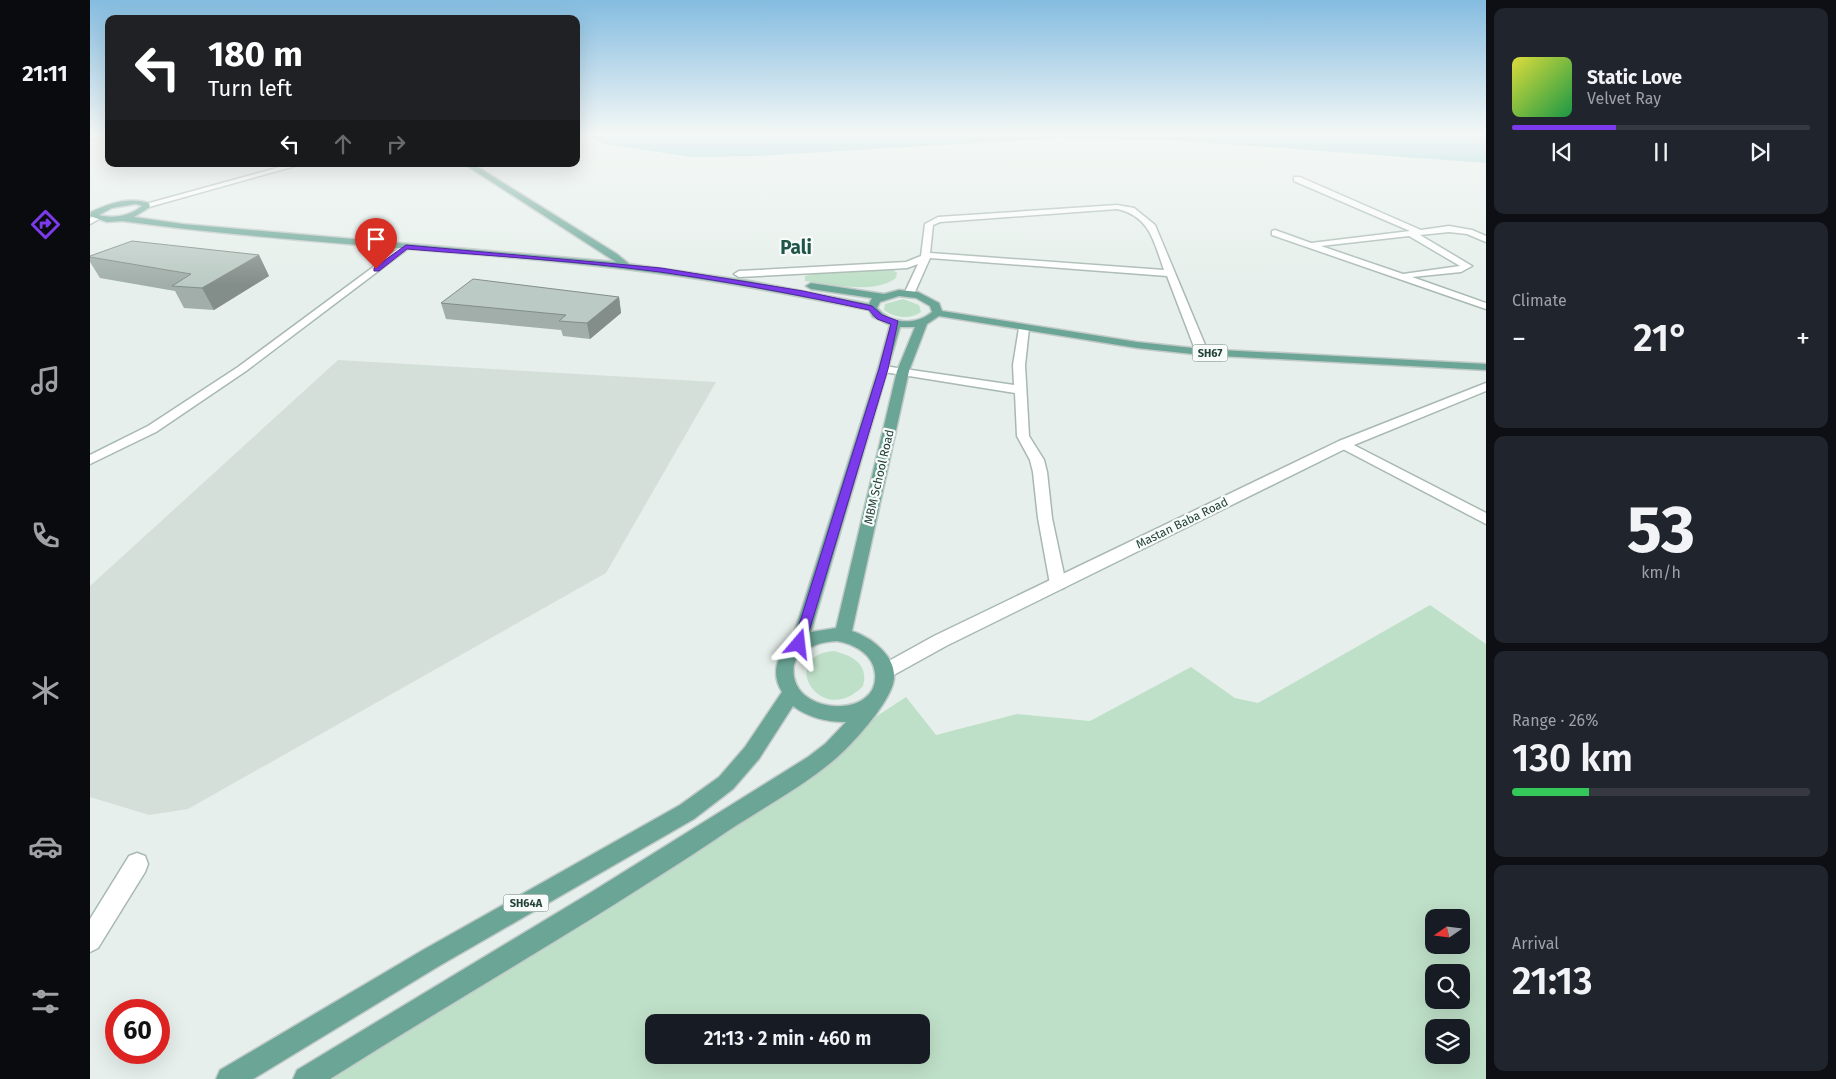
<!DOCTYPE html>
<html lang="en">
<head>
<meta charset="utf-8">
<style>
	body { margin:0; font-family:"Fira Sans",sans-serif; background:#20242c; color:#f1f3f6; height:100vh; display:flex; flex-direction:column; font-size:19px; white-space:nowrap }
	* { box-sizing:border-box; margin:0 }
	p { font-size:16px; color:#9ea1a6 }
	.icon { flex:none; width:28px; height:28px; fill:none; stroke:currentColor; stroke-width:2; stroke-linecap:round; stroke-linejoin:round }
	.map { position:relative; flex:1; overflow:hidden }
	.side { display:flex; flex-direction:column; gap:8px; padding:8px; background:#0d0f14; width:350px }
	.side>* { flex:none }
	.hud { position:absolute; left:15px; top:15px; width:475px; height:152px; border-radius:10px; box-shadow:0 5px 20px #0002; background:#202124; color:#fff; overflow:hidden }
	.needle { width:32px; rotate:256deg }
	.controls { position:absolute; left:1335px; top:909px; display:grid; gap:10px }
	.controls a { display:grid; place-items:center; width:45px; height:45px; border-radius:10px; background:#171b24; box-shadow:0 5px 20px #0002; font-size:25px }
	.speed { position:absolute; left:15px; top:999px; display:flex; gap:10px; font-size:25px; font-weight:700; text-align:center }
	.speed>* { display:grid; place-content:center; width:65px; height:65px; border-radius:50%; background:#171b24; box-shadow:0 5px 20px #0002; line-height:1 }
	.speed .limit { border:8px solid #d22; background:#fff; color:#111 }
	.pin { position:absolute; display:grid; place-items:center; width:42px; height:42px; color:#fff; margin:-51px -21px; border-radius:50% 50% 50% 0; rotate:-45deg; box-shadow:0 0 5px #0007 }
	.pin .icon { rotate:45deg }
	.me { position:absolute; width:55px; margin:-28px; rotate:17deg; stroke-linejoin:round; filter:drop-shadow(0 0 4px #0008) }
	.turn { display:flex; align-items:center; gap:18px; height:105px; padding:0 20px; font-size:22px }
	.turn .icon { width:65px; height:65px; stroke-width:2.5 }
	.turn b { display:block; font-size:35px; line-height:42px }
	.lanes { display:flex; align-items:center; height:48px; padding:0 20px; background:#0003; justify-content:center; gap:25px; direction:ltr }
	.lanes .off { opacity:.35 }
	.big { font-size:38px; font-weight:600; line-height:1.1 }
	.side .tile { flex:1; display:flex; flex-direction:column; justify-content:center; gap:8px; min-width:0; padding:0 18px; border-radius:10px; background:#20242c }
	.side .dial { align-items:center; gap:0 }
	.dial b { font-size:65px; line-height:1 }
	.song { display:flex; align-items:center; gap:15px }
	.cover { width:60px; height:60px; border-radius:8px; background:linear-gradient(135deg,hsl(60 70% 55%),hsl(140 70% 35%)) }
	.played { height:5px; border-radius:2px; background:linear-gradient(90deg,#7c3aed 35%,#363941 35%) }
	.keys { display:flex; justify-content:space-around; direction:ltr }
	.heat { display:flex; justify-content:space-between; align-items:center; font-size:28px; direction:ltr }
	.charge { height:8px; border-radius:4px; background:linear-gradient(90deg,#34c759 26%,#363941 0) }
	.trip { position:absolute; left:555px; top:1014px; width:285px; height:50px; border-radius:10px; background:#171b24; box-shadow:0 5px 20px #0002; font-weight:600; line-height:50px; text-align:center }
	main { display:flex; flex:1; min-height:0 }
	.dock { display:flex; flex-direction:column; width:90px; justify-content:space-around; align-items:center; background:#090b0e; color:#9ea1a6 }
	.dock .icon { width:35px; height:35px }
	.dock .active { color:#7c3aed }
	.dock b { font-size:22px; color:#f1f3f6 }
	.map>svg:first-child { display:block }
</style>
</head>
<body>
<main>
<nav class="dock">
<b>21:11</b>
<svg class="icon active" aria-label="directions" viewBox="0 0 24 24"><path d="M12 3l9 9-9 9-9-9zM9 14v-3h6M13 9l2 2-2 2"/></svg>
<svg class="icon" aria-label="music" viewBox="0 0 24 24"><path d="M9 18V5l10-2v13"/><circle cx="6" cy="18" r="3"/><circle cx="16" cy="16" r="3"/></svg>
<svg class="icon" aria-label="phone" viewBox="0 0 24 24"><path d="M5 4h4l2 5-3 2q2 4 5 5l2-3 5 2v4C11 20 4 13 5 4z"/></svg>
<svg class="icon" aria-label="climate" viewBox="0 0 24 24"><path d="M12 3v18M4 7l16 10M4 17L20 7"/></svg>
<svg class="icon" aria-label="car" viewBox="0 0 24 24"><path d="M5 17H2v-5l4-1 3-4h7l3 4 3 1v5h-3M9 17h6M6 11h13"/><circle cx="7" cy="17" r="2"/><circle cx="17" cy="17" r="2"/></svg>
<svg class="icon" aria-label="filters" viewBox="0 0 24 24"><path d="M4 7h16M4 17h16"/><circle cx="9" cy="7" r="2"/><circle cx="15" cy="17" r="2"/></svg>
</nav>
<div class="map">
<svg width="1396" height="1079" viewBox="0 0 1396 1079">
	<rect width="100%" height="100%" fill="#e6efeb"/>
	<path fill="#d4dfda" d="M 248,360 L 626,382 L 516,573 L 98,809 L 59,815 L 0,797 L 0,586 Z"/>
	<path fill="#bfe0c8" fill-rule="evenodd" d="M 803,270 L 807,273 L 806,278 C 782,295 743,284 715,281 L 715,276 L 725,274 Z
		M 813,299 L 829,305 L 831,312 C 820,320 805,318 794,310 L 795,304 Z
		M 1340,605 L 1396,644 L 1396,1079 L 232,1079 L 816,697 L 846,735 L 927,714 L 1000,721 L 1101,667 L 1145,698 L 1168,703 ZM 1344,918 L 1371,918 L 1371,945 L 1344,945 ZM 1344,972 L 1371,972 L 1371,1000 L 1344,1000 ZM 564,1022 L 831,1022 L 831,1055 L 564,1055 ZM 1344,1028 L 1371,1028 L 1371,1055 L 1344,1055 Z
		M 744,651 C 763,656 779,664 773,686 C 731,730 686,655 744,651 Z"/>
	<path fill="#8ec9d4" d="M 497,134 L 1396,134 L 1396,163 L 1079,140 L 969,138 L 667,156 L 602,157 L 514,144 Z"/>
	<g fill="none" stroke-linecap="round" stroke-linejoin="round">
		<defs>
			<path id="minor" d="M 5,134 L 13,134 L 0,140 L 0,136 Z
				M 201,164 L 212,164 L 59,207 L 52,205 Z
				M 1204,177 L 1210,177 L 1331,230 L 1359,226 L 1382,230 L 1396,236 L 1396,242 L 1377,234 L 1359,232 L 1330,235 L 1382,266 L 1371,272 L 1322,277 L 1396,303 L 1396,309 L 1182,235 L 1182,231 L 1185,230 L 1221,243 L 1320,231 L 1204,181 ZM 1319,236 L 1370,266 L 1313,274 L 1231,246 Z
				M 1027,205 L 1044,208 L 1065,225 L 1118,352 L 1116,354 L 1112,355 L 1106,352 L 1077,276 L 840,258 L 824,294 L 819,297 L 814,294 L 828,264 L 817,268 L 801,269 L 649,277 L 644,274 L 649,271 L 816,262 L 831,256 L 835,224 L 848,217 ZM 1027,209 C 1060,216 1064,242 1074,270 L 840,253 L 843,225 L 850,222 Z
				M 7,215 L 11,218 L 0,224 L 0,218 Z
				M 313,245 L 320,247 L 156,371 L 66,432 L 0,464 L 0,455 L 58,426 L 148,367 Z
				M 934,325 L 939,328 L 935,365 L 939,436 L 954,460 L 957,472 L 962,518 L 976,584 L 974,588 L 962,588 L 960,584 L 948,518 L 943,472 L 940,460 L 927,436 L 925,393 L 794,372 L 788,369 L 794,366 L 924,385 L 923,365 L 929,328 Z
				M 1254,440 L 1396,513 L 1396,524 L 1249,447 L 1247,444 Z
				M 47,853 L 55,856 L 58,864 L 55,872 L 8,948 L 0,952 L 0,919 L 39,856 Z"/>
			<path id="tertiary" d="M 1396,383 L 1396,391 L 1259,447 L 856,646 L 800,677 L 794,679 L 788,677 L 785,672 L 788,667 L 844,636 L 1249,441 Z"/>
			<path id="primary" d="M 374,164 L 383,164 L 527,254 L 539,264 L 659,281 L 779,304 L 782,298 L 721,289 L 716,286 L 721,283 L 794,294 L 809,290 L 828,292 L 849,303 L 852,311 L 1047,342 L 1112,349 L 1396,364 L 1396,370 L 1112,355 L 1047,348 L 849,316 L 837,324 L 819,371 L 762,631 C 783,638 810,659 803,684 C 796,707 762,745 744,760 C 710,789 663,813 626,839 C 500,923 368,998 240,1079 L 203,1079 L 207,1070 L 500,893 L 718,757 L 735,744 L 756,722 C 736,722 719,718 703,706 L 669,759 L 643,789 L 604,819 L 349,966 L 163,1079 L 126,1079 L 130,1070 L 333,950 L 590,805 L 629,777 L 655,747 L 692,692 C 681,674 686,656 701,643 L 788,369 L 800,325 L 783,317 L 779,310 C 708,296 638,282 566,273 C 389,250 209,245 32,221 L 17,222 L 0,216 L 1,212 C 20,203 38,197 59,203 L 60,207 L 44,217 L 93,224 L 526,262 ZM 46,204 L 52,206 C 40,216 23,219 9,215 L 22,208 ZM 809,296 L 826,298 L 840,306 L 842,312 C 826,326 800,324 787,308 L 790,302 ZM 810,327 L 825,327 L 807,371 L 746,628 L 721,632 ZM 747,641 C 764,644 783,654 785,673 C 790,717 711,716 704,677 C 703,669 703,662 709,656 C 721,645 731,642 747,641 Z"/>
		</defs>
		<use href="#minor" stroke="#a8b8b2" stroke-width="3"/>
		<use href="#tertiary" stroke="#a8b8b2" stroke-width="3"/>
		<use href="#primary" stroke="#c2cac8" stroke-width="3"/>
		<use href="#minor" fill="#fff" fill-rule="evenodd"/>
		<use href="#tertiary" fill="#fff" fill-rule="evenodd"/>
		<use href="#primary" fill="#6aa596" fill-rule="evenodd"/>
	</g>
	<path fill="#a1aea9" d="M 169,255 L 179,276 L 124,310 L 94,308 L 85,291 L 10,278 L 0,262 L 0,256 Z
		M 529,297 L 531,313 L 500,339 L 473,336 L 471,330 L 356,319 L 351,303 Z"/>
	<path fill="#838d89" d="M 169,255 L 179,276 L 124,310 L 112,288 Z
		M 529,297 L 531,313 L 500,339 L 497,323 Z"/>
	<path fill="#bbcac4" stroke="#838d89" d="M 42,241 L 169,255 L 112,288 L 82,286 L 101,274 L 0,257 L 0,256 Z
		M 383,279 L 529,297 L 497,323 L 469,321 L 476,315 L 351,303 Z"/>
	<linearGradient id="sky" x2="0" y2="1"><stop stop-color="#84bce0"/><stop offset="0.47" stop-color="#f4f8f6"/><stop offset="1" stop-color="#f4f8f6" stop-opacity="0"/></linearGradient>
	<rect width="1396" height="285" fill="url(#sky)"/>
	<path fill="#7c3aed" stroke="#51269a" d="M 316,245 L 571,268 L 713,291 L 782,306 L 792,315 L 808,321 L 798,369 L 714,648 L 709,649 L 703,644 L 789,369 L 801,324 L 787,319 L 779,310 C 710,295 640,282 570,272 C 487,261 402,256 317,249 L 289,271 L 284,271 L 284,268 Z"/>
	<g text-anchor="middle" stroke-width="4.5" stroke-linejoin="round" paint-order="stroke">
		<g fill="#f7fbf9" stroke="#637a73" stroke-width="1">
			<rect x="1102.5" y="344.5" width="35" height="17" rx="4"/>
			<rect x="413.5" y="894.5" width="45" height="17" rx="4"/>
		</g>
		<g font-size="11" font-weight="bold" fill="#24423a">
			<text x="1120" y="357">SH67</text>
			<text x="436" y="907">SH64A</text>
		</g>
		<g font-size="12" fill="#24423a" stroke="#f7fbf9">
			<text transform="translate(789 477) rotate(-77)" y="4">MBM School Road</text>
			<text transform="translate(1092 523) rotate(-26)" y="4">Mastan Baba Road</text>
		</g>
		<g font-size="19" font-weight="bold" fill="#1f5548" stroke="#f7fbf9">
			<text x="706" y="254">Pali</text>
		</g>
	</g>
</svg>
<div class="controls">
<a><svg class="needle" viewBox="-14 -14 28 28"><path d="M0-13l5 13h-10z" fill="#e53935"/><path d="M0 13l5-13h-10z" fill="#9ea1a6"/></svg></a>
<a><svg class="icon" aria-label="search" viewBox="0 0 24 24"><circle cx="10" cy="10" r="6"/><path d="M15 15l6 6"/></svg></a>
<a><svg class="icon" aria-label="layers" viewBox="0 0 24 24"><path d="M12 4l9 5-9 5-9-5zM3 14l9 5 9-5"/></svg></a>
</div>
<div class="speed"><div class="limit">60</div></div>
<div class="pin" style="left:286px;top:269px;background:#d93025"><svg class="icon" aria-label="arrive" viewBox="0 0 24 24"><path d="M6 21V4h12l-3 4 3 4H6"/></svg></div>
<svg class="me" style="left:709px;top:644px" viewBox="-20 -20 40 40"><path d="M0-17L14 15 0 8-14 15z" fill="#7c3aed" stroke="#fff" stroke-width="4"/></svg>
<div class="trip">21:13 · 2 min · 460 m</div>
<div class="hud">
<div class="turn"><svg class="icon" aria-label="left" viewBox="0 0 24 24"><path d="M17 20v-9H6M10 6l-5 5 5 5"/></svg><div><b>180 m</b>Turn left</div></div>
<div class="lanes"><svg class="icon" aria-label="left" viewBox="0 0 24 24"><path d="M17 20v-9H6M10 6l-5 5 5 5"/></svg><svg class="icon off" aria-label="ahead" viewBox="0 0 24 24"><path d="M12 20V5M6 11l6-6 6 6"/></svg><svg class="icon off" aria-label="right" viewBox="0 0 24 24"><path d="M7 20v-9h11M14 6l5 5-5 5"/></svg></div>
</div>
</div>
<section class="side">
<div class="tile">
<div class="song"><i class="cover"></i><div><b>Static Love</b><p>Velvet Ray</p></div></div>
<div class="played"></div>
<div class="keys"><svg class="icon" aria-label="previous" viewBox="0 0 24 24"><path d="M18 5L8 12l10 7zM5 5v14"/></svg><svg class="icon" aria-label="pause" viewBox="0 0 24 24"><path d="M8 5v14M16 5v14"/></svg><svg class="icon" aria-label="next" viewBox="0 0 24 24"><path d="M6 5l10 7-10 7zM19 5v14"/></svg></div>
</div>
<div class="tile"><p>Climate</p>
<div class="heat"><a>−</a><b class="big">21°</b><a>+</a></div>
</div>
<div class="tile dial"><b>53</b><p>km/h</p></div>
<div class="tile"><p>Range · 26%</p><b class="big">130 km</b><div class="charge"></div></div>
<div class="tile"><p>Arrival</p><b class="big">21:13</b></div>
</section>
</main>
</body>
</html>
